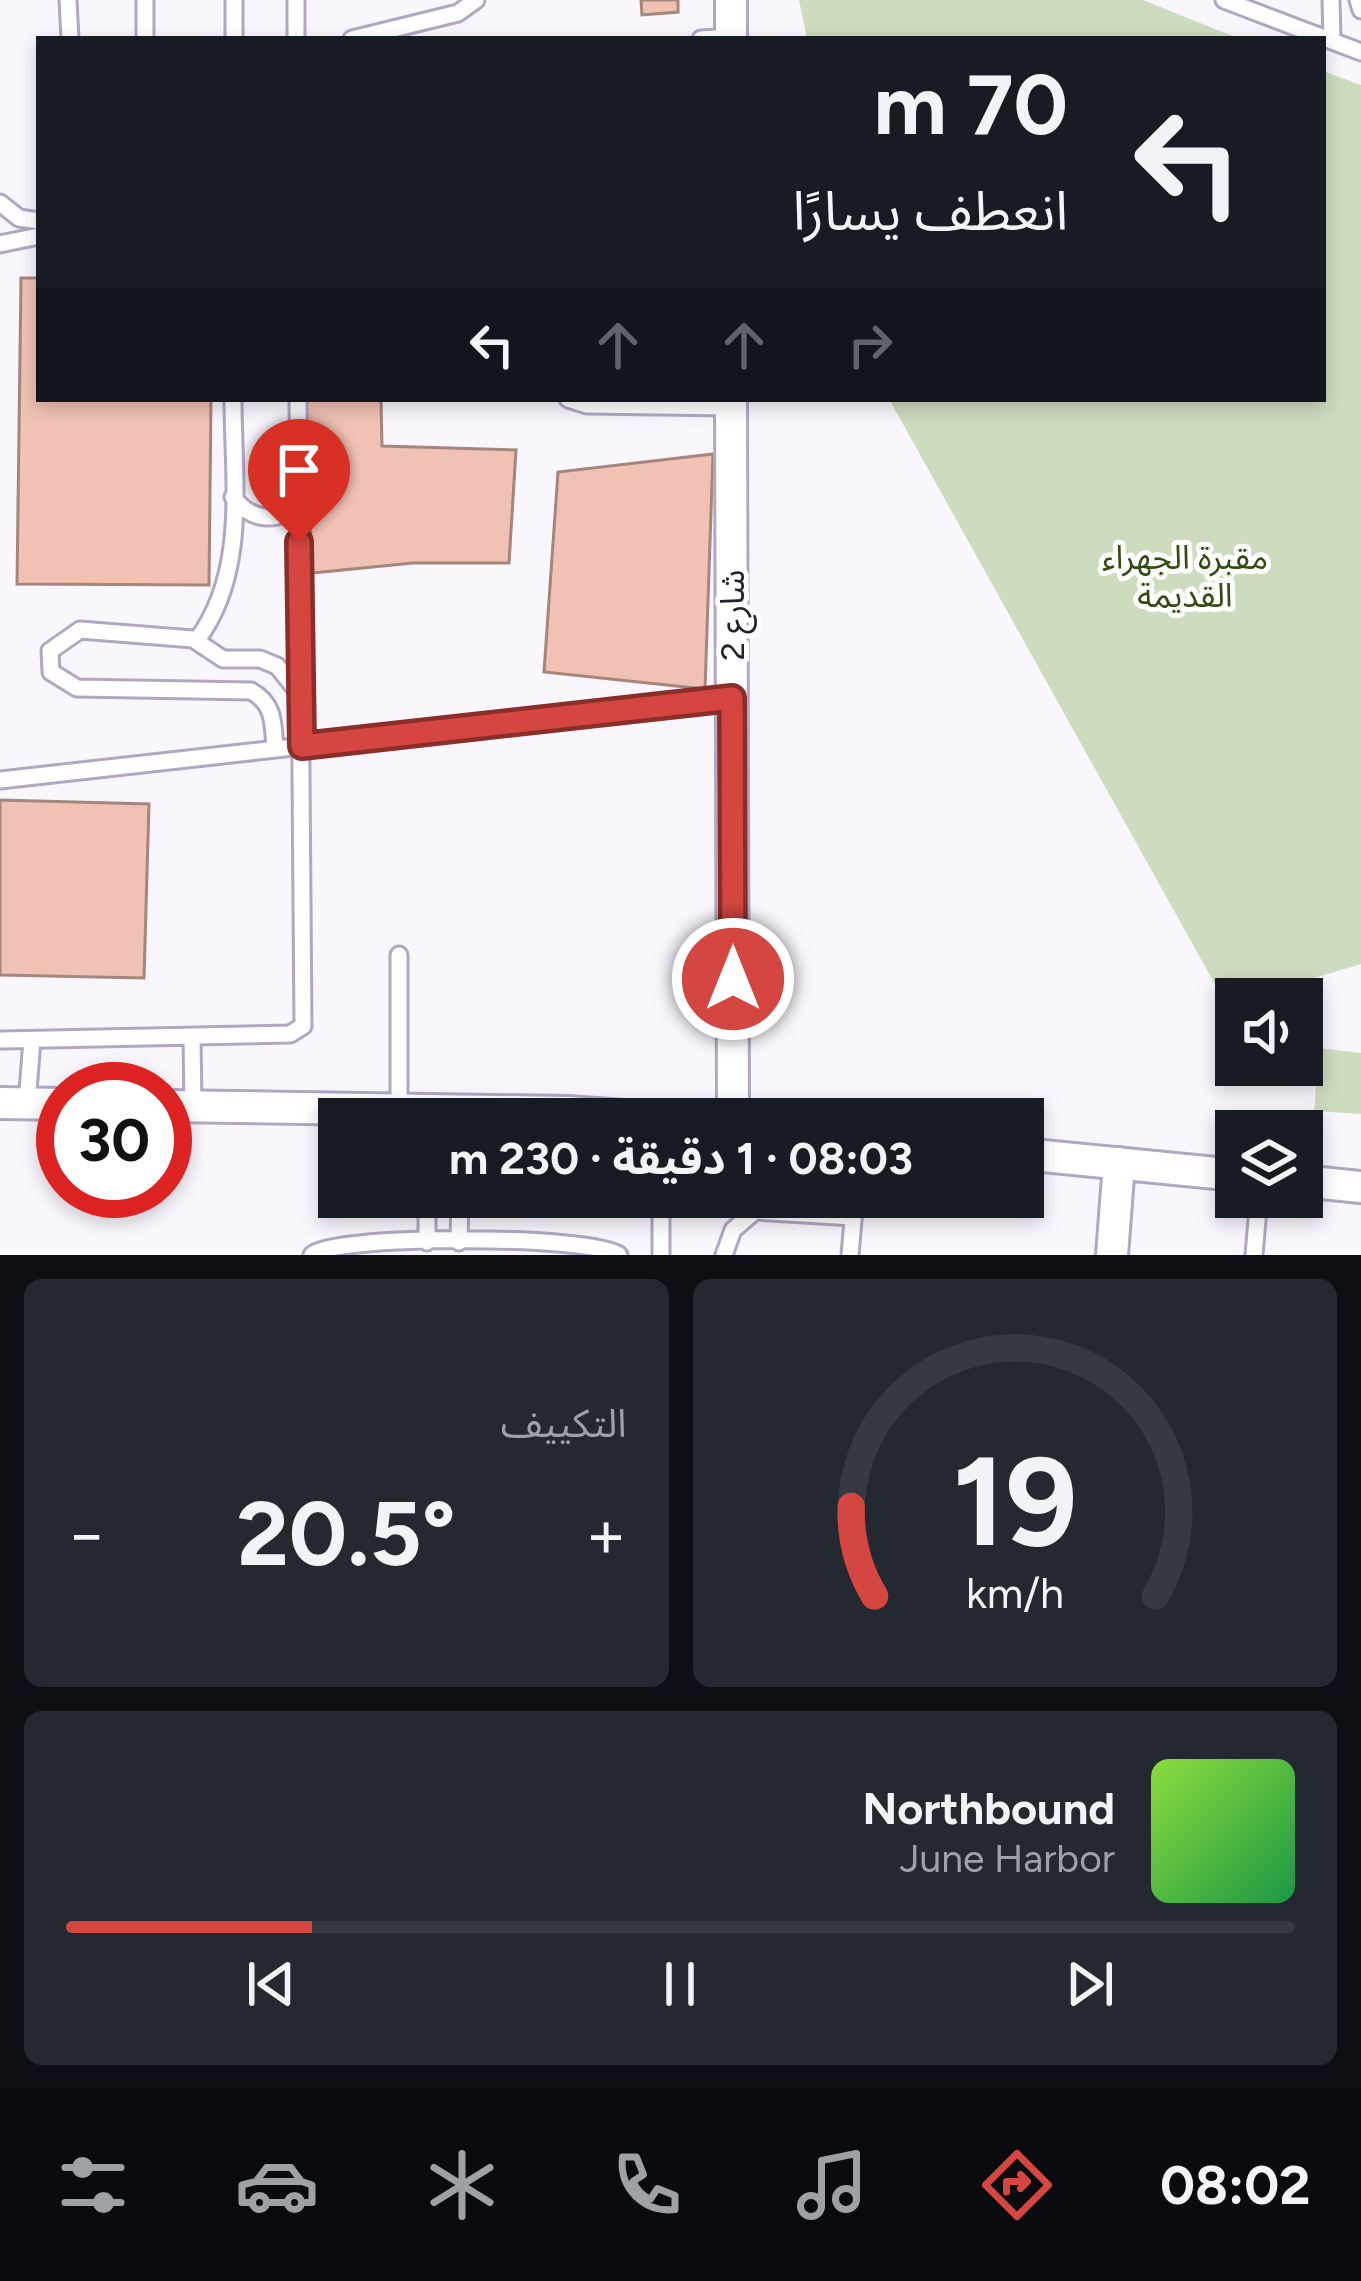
<!DOCTYPE html>
<html lang="ar">
<head>
<meta charset="utf-8">
<style>
	body { margin:0; font-family:Figtree,"Noto Sans Arabic",sans-serif; background:#242831; color:#f1f3f6; direction:rtl; height:100vh; display:flex; flex-direction:column; font-size:45px; white-space:nowrap }
	* { box-sizing:border-box; margin:0 }
	p { font-size:39px; color:#9ea1a6 }
	.icon { flex:none; width:66px; height:66px; fill:none; stroke:currentColor; stroke-width:2; stroke-linecap:round; stroke-linejoin:round }
	.map { position:relative; height:1255px; overflow:hidden; direction:ltr }
	.details { display:flex; flex-direction:column; gap:24px; padding:24px; background:#0d0f14; flex:1 }
	.details>* { flex:none }
	.banner { position:absolute; left:36px; top:36px; width:1290px; height:366px; border-radius:0px; box-shadow:0 6px 18px #0003; direction:rtl; background:#171b24; color:#f1f3f6; overflow:hidden }
	.buttons { position:absolute; left:1215px; top:978px; display:grid; gap:24px }
	.buttons a { display:grid; place-items:center; width:108px; height:108px; border-radius:0px; background:#171b24; box-shadow:0 6px 18px #0003; font-size:60px }
	.speed { position:absolute; left:36px; top:1062px; display:flex; gap:24px; font-size:60px; font-weight:700; text-align:center }
	.speed>* { display:grid; place-content:center; width:156px; height:156px; border-radius:50%; background:#171b24; box-shadow:0 6px 18px #0003; line-height:1 }
	.speed .limit { border:18px solid #d22; background:#fff; color:#111 }
	.pin { position:absolute; display:grid; place-items:center; width:102px; height:102px; color:#fff; margin:-123px -51px; border-radius:50% 50% 50% 0; rotate:-45deg; box-shadow:0 0 12px #0007 }
	.pin .icon { rotate:45deg }
	.me { position:absolute; width:132px; margin:-66px; rotate:0deg; stroke-linejoin:round; filter:drop-shadow(0 0 9px #0008) }
	.turn { display:flex; align-items:center; gap:42px; height:252px; padding:0 60px; font-size:54px }
	.turn .icon { width:156px; height:156px; stroke-width:2.5 }
	.turn b { display:block; font-size:84px; line-height:102px }
	.lanes { display:flex; align-items:center; height:114px; padding:0 60px; background:#0003; justify-content:center; gap:60px; direction:ltr }
	.lanes .off { opacity:.35 }
	.big { font-size:90px; font-weight:700; line-height:1.1 }
	.details .widget { flex:1; display:flex; flex-direction:column; justify-content:center; gap:18px; min-width:0; padding:0 42px; border-radius:18px; background:#242831 }
	.details .dial { align-items:center; gap:0 }
	.dial svg { height:312px; overflow:visible; fill:none; stroke:#363941; stroke-width:7; stroke-linecap:round; text-anchor:middle }
	.dial text { fill:#f1f3f6; stroke:none }
	.song { display:flex; align-items:center; gap:36px }
	.cover { width:144px; height:144px; border-radius:18px; background:linear-gradient(135deg,hsl(90 70% 55%),hsl(140 70% 35%)) }
	.played { height:12px; border-radius:6px; background:linear-gradient(90deg,#d54641 20%,#363941 20%) }
	.keys { display:flex; justify-content:space-around; direction:ltr }
	.heat { display:flex; justify-content:space-between; align-items:center; font-size:66px; direction:ltr }
	.details .tiles { flex:1; display:grid; gap:24px; grid-template-columns:1fr 1fr }
	.widget:last-child { grid-column:span 2 }
	.trip { position:absolute; left:318px; top:1098px; width:726px; height:120px; border-radius:0px; background:#171b24; box-shadow:0 6px 18px #0003; font-weight:700; line-height:120px; text-align:center; direction:rtl }
	.tabs { display:flex; height:192px; justify-content:space-around; align-items:center; background:#090b0e; color:#9ea1a6 }
	.tabs .icon { width:84px; height:84px }
	.tabs .active { color:#d54641 }
	.tabs b { font-size:54px; color:#f1f3f6 }
	.map>svg:first-child { display:block }
</style>
</head>
<body>
<div class="map">
<svg width="1361" height="1255" viewBox="0 0 1361 1255">
	<rect width="100%" height="100%" fill="#f9f7fd"/>
	<path fill="#cddcbf" d="M 799,0 L 1143,0 L 1240,39 L 807,39 Z
		M 1323,71 L 1361,85 L 1361,964 L 1226,1004 L 889,399 L 1323,399 Z
		M 1319,1048 L 1361,1053 L 1361,1114 L 1314,1111 Z"/>
	<path fill="#f1c1b3" stroke="#a5857c" stroke-width="3" d="M 641,0 L 678,0 L 678,12 L 642,15 Z
		M 21,278 L 39,278 L 39,399 L 211,399 L 209,585 L 17,584 Z
		M 306,399 L 381,399 L 382,446 L 516,450 L 509,563 L 413,563 L 312,573 Z
		M 713,454 L 705,689 L 544,672 L 558,472 Z
		M 0,800 L 149,804 L 144,978 L 0,975 Z"/>
	<g fill="none" stroke-linecap="round" stroke-linejoin="round">
		<defs>
			<path id="service" d="M 68,0 L 70,39
				M 296,0 L 296,39
				M 1224,0 L 1361,52
				M 1331,0 L 1332,41
				M 1358,0 L 1361,10
				M 145,39 L 145,0
				M 234,39 L 234,0
				M 352,39 L 458,13 L 476,0
				M 701,39 L 731,37
				M 0,203 L 19,218 L 39,221
				M 0,244 L 39,236
				M 568,399 L 587,405 L 731,407
				M 233,497 C 251,521 277,524 299,503
				M 197,640 C 248,572 233,480 233,399
				M 275,749 C 273,724 275,704 251,691 L 77,688 L 51,672 L 50,651 L 80,630 L 193,639 L 223,659 L 260,659 L 277,666 L 298,692
				M 0,780 L 732,698
				M 192,1037 L 193,1106
				M 2,1040 L 290,1034 L 303,1026 L 298,399
				M 27,1104 L 32,1040
				M 399,1109 L 399,955
				M 427,1242 L 427,1197
				M 459,1242 L 460,1197
				M 312,1255 C 335,1234 594,1235 619,1255
				M 661,1255 L 661,1197
				M 724,1255 L 733,1230 L 755,1211 L 853,1217
				M 850,1255 L 855,1197
				M 1254,1255 L 1259,1197"/>
			<path id="minor" d="M 731,0 L 731,39
				M 731,399 L 733,1119
				M 0,1103 L 63,1104
				M 165,1106 L 568,1112 L 665,1119
				M 1023,1154 L 1236,1175
				M 1302,1181 L 1361,1187
				M 1112,1255 L 1119,1163"/>
		</defs>
		<use href="#service" stroke="#b2a7c3" stroke-width="21"/>
		<use href="#minor" stroke="#b2a7c3" stroke-width="36"/>
		<use href="#service" stroke="#fff" stroke-width="15"/>
		<use href="#minor" stroke="#fff" stroke-width="30"/>
	</g>
	<g fill="none" stroke-linecap="round" stroke-linejoin="round">
		<defs>
			<path id="route" d="M 299,542 L 302,746 L 732,698 L 733,979"/>
		</defs>
		<use href="#route" stroke="#8a2e2a" stroke-width="30"/>
		<use href="#route" stroke="#d54641" stroke-width="21"/>
	</g>
	<g text-anchor="middle" stroke-width="10" stroke-linejoin="round" paint-order="stroke">
		<g font-size="33" fill="#324b11" stroke="#fff">
			<text x="1185" y="569">مقبرة الجهراء<tspan x="1185" dy="38">القديمة</tspan></text>
		</g>
		<g font-size="33" fill="#25202b" stroke="#fff">
			<text transform="translate(732 615) rotate(-90)" y="12">شارع 2</text>
		</g>
	</g>
</svg>
<div class="buttons">
<a><svg class="icon" aria-label="sound" viewBox="0 0 24 24"><path d="M4 9h4l5-4v14l-5-4H4zM17 9q2 3 0 6"/></svg></a>
<a><svg class="icon" aria-label="layers" viewBox="0 0 24 24"><path d="M12 4l9 5-9 5-9-5zM3 14l9 5 9-5"/></svg></a>
</div>
<div class="speed"><div class="limit">30</div></div>
<div class="pin" style="left:299px;top:542px;background:#d93025"><svg class="icon" aria-label="arrive" viewBox="0 0 24 24"><path d="M6 21V4h12l-3 4 3 4H6"/></svg></div>
<svg class="me" style="left:733px;top:979px" viewBox="-20 -20 40 40"><circle r="17" fill="#d54641" stroke="#fff" stroke-width="3"/><path d="M0-11L8 9 0 5-8 9z" fill="#fff"/></svg>
<div class="trip">08:03 · 1 دقيقة · 230 m</div>
<div class="banner">
<div class="turn"><svg class="icon" aria-label="left" viewBox="0 0 24 24"><path d="M17 20v-9H6M10 6l-5 5 5 5"/></svg><div><b>70 m</b>انعطف يسارًا</div></div>
<div class="lanes"><svg class="icon" aria-label="left" viewBox="0 0 24 24"><path d="M17 20v-9H6M10 6l-5 5 5 5"/></svg><svg class="icon off" aria-label="ahead" viewBox="0 0 24 24"><path d="M12 20V5M6 11l6-6 6 6"/></svg><svg class="icon off" aria-label="ahead" viewBox="0 0 24 24"><path d="M12 20V5M6 11l6-6 6 6"/></svg><svg class="icon off" aria-label="right" viewBox="0 0 24 24"><path d="M7 20v-9h11M14 6l5 5-5 5"/></svg></div>
</div>
</div>
<section class="details">
<div class="tiles">
<div class="widget dial"><svg viewBox="0 0 100 80">
<path d="M14 69A42 42 0 1 1 86 69"/>
<path d="M14 69A42 42 0 0 1 8 46" stroke="#d54641"/>
<text x="50" y="56" font-size="32" font-weight="700">19</text>
<text x="50" y="72" font-size="11">km/h</text>
</svg></div>
<div class="widget"><p>التكييف</p>
<div class="heat"><a>−</a><b class="big">20.5°</b><a>+</a></div>
</div>
<div class="widget">
<div class="song"><i class="cover"></i><div><b>Northbound</b><p>June Harbor</p></div></div>
<div class="played"></div>
<div class="keys"><svg class="icon" aria-label="previous" viewBox="0 0 24 24"><path d="M18 5L8 12l10 7zM5 5v14"/></svg><svg class="icon" aria-label="pause" viewBox="0 0 24 24"><path d="M8 5v14M16 5v14"/></svg><svg class="icon" aria-label="next" viewBox="0 0 24 24"><path d="M6 5l10 7-10 7zM19 5v14"/></svg></div>
</div>
</div>
</section>
<nav class="tabs">
<b>08:02</b>
<svg class="icon active" aria-label="directions" viewBox="0 0 24 24"><path d="M12 3l9 9-9 9-9-9zM9 14v-3h6M13 9l2 2-2 2"/></svg>
<svg class="icon" aria-label="music" viewBox="0 0 24 24"><path d="M9 18V5l10-2v13"/><circle cx="6" cy="18" r="3"/><circle cx="16" cy="16" r="3"/></svg>
<svg class="icon" aria-label="phone" viewBox="0 0 24 24"><path d="M5 4h4l2 5-3 2q2 4 5 5l2-3 5 2v4C11 20 4 13 5 4z"/></svg>
<svg class="icon" aria-label="climate" viewBox="0 0 24 24"><path d="M12 3v18M4 7l16 10M4 17L20 7"/></svg>
<svg class="icon" aria-label="car" viewBox="0 0 24 24"><path d="M5 17H2v-5l4-1 3-4h7l3 4 3 1v5h-3M9 17h6M6 11h13"/><circle cx="7" cy="17" r="2"/><circle cx="17" cy="17" r="2"/></svg>
<svg class="icon" aria-label="filters" viewBox="0 0 24 24"><path d="M4 7h16M4 17h16"/><circle cx="9" cy="7" r="2"/><circle cx="15" cy="17" r="2"/></svg>
</nav>
</body>
</html>
